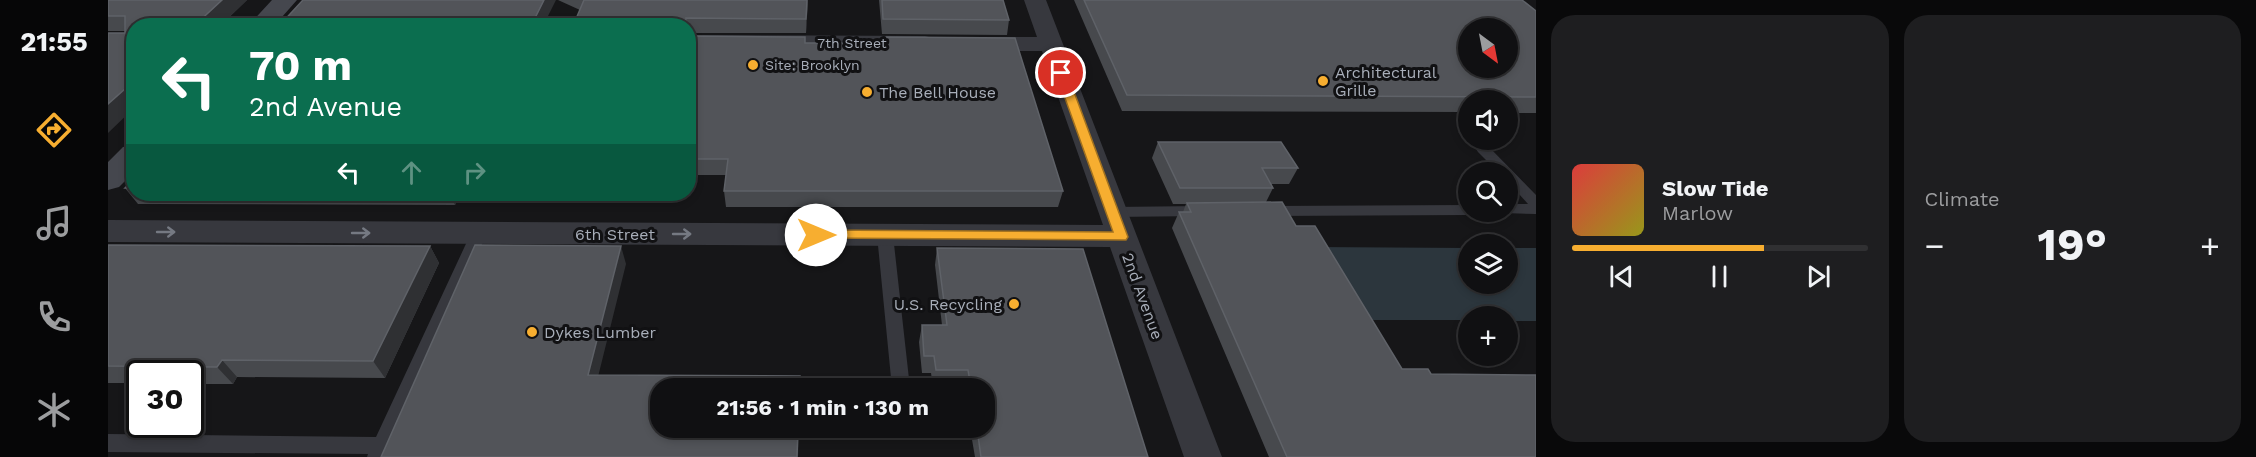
<!DOCTYPE html>
<html lang="en">
<head>
<meta charset="utf-8">
<style>
	body { margin:0; font-family:"Work Sans",sans-serif; background:#1e1e20; color:#f1f3f6; height:100vh; display:flex; flex-direction:column; font-size:22px; white-space:nowrap }
	* { box-sizing:border-box; margin:0 }
	p { font-size:20px; color:#9c9d9f }
	.icon { flex:none; width:33px; height:33px; fill:none; stroke:currentColor; stroke-width:2; stroke-linecap:round; stroke-linejoin:round }
	.map { position:relative; flex:1; overflow:hidden }
	.side { display:flex; flex-direction:column; gap:15px; padding:15px; background:#09090a; width:720px }
	.side>* { flex:none }
	.banner { position:absolute; left:18px; top:18px; width:570px; height:183px; border-radius:24px; box-shadow:0 3px 9px #0003,0 0 0 2px #303032; background:#0b6e4f; color:#fff; overflow:hidden }
	.needle { width:39px; rotate:148deg }
	.tools { position:absolute; left:1350px; top:18px; display:grid; gap:12px }
	.tools a { display:grid; place-items:center; width:60px; height:60px; border-radius:50%; background:#101012; box-shadow:0 3px 9px #0003,0 0 0 2px #303032; font-size:30px }
	.speed { position:absolute; left:18px; top:360px; display:flex; gap:12px; font-size:30px; font-weight:700; text-align:center }
	.speed>* { display:grid; place-content:center; width:78px; height:78px; border-radius:50%; background:#101012; box-shadow:0 3px 9px #0003,0 0 0 2px #303032; line-height:1 }
	.speed .limit { border:3px solid #111; border-radius:9px; background:#fff; color:#111 }
	.pin { position:absolute; display:grid; place-items:center; width:51px; height:51px; color:#fff; margin:-26px; border:3px solid #fff; border-radius:50%; box-shadow:0 2px 6px #0007 }
	.me { position:absolute; width:66px; margin:-33px; rotate:90deg; stroke-linejoin:round; filter:drop-shadow(0 0 4px #0008) }
	.turn { display:flex; align-items:center; gap:21px; height:126px; padding:0 24px; font-size:27px }
	.turn .icon { width:78px; height:78px; stroke-width:2.5 }
	.turn b { display:block; font-size:42px; line-height:51px }
	.lanes { display:flex; align-items:center; height:57px; padding:0 24px; background:#0003; justify-content:center; gap:30px; direction:ltr }
	.lanes .off { opacity:.35 }
	.big { font-size:45px; font-weight:700; line-height:1.1 }
	.side .widget { flex:1; display:flex; flex-direction:column; justify-content:center; gap:9px; min-width:0; padding:0 21px; border-radius:24px; background:#1e1e20 }
	.song { display:flex; align-items:center; gap:18px }
	.cover { width:72px; height:72px; border-radius:9px; background:linear-gradient(135deg,hsl(0 70% 55%),hsl(60 70% 35%)) }
	.played { height:6px; border-radius:3px; background:linear-gradient(90deg,#f7ae30 65%,#303032 65%) }
	.keys { display:flex; justify-content:space-around; direction:ltr }
	.heat { display:flex; justify-content:space-between; align-items:center; font-size:33px; direction:ltr }
	.side .tiles { flex:1; display:grid; gap:15px; grid-template-columns:repeat(2,1fr) }
	.trip { position:absolute; left:542px; top:378px; width:345px; height:60px; border-radius:24px; background:#101012; box-shadow:0 3px 9px #0003,0 0 0 2px #303032; font-weight:700; line-height:60px; text-align:center }
	main { display:flex; flex:1; min-height:0 }
	.tabs { display:flex; flex-direction:column; width:108px; justify-content:space-around; align-items:center; background:#060607; color:#9c9d9f }
	.tabs .icon { width:42px; height:42px }
	.tabs .current { color:#f7ae30 }
	.tabs b { font-size:27px; color:#f1f3f6 }
	.map>svg:first-child { display:block }
</style>
</head>
<body>
<main>
<nav class="tabs">
<b>21:55</b>
<svg class="icon current" aria-label="directions" viewBox="0 0 24 24"><path d="M12 3l9 9-9 9-9-9zM9 14v-3h6M13 9l2 2-2 2"/></svg>
<svg class="icon" aria-label="music" viewBox="0 0 24 24"><path d="M9 18V5l10-2v13"/><circle cx="6" cy="18" r="3"/><circle cx="16" cy="16" r="3"/></svg>
<svg class="icon" aria-label="phone" viewBox="0 0 24 24"><path d="M5 4h4l2 5-3 2q2 4 5 5l2-3 5 2v4C11 20 4 13 5 4z"/></svg>
<svg class="icon" aria-label="climate" viewBox="0 0 24 24"><path d="M12 3v18M4 7l16 10M4 17L20 7"/></svg>
</nav>
<div class="map">
<svg width="1428" height="457" viewBox="0 0 1428 457">
	<rect width="100%" height="100%" fill="#161618"/>
	<path fill="#2c363d" d="M 1206,247 L 1360,248 L 1360,284 L 1400,284 L 1400,248 L 1428,248 L 1428,321 L 1400,321 L 1400,316 L 1360,316 L 1360,320 L 1251,320 Z"/>
	<g fill="none" stroke-linecap="round" stroke-linejoin="round">
		<path fill="#37383e" fill-rule="evenodd" d="M 1375,145 L 1380,146 L 1428,195 L 1428,214 L 1395,213 L 1400,212 L 1400,204 L 1420,204 L 1400,182 L 1400,172 L 1390,172 L 1370,152 L 1368,149 L 1370,146 Z
			M 1360,205 L 1360,212 L 1366,212 L 1360,215 L 1160,216 L 1153,211 L 1160,206 Z
			M 1094,206 L 1101,211 L 1094,216 L 1004,217 L 997,212 L 1004,207 Z
			M 371,228 L 379,233 L 279,457 L 259,457 L 260,454 L 0,452 L 0,434 L 268,437 L 363,233 Z
			M 777,230 L 785,235 L 802,388 L 784,388 L 769,235 Z"/>
		<path fill="#37383e" fill-rule="evenodd" d="M 916,0 L 938,0 L 1114,457 L 1076,457 L 1002,247 L 0,242 L 0,220 L 995,225 L 934,51 L 868,51 L 860,49 L 857,44 L 860,39 L 868,37 L 929,37 Z
			M 580,35 L 817,36 L 825,38 L 828,43 L 825,48 L 817,50 L 580,49 Z"/>
		<path fill="#45474e" fill-rule="evenodd" d="M 164,0 L 189,0 L 166,26 L 140,26 Z
			M 26,145 L 26,172 L 11,187 L 0,190 L 0,162 L 15,147 Z"/>
	</g>
	<path fill="#47494d" d="M 0,0 L 139,0 L 112,26 L 26,26 L 17,33 L 17,31 L 0,31 Z
		M 450,0 L 700,0 L 698,33 L 580,33 L 580,26 L 465,26 L 472,10 Z
		M 771,0 L 895,0 L 901,20 L 899,35 L 774,34 Z
		M 966,0 L 1414,0 L 1428,11 L 1428,113 L 1400,113 L 1400,100 L 1360,100 L 1360,112 L 1014,111 Z
		M 580,36 L 697,43 L 777,43 L 777,37 L 955,191 L 950,207 L 618,207 L 616,191 L 618,175 L 580,175 Z
		M 1050,142 L 1190,168 L 1181,184 L 1163,184 L 1165,188 L 1158,202 L 1188,226 L 1294,369 L 1323,374 L 1428,457 L 1161,457 L 1064,228 L 1071,212 L 1075,212 L 1078,204 L 1065,204 L 1044,158 Z
		M 26,179 L 26,194 L 353,194 L 347,205 L 30,204 L 17,188 Z
		M 0,245 L 322,246 L 331,263 L 277,378 L 129,377 L 125,384 L 82,384 L 82,374 L 32,374 L 32,383 L 0,383 Z
		M 829,248 L 1040,457 L 867,457 L 862,428 L 876,428 L 876,388 L 857,388 L 857,387 L 825,387 L 823,373 L 814,373 L 811,342 L 814,325 L 834,325 L 827,265 Z"/>
	<path fill="#2f3033" d="M 114,0 L 139,0 L 112,26 L 86,26 Z
		M 436,0 L 448,0 L 435,26 L 423,26 Z
		M 699,0 L 700,0 L 698,33 L 698,19 Z
		M 26,81 L 26,108 L 0,133 L 0,104 Z
		M 342,194 L 353,194 L 347,205 Z
		M 322,246 L 331,263 L 277,378 L 265,361 Z
		M 513,246 L 518,264 L 486,393 L 480,375 Z
		M 114,360 L 129,377 L 125,384 L 109,367 Z
		M 690,428 L 691,428 L 690,457 L 689,457 Z"/>
	<path fill="#525459" stroke="#5f6268" stroke-width="1.5" fill-rule="evenodd" d="M 0,0 L 114,0 L 86,26 L 26,26 L 26,81 L 0,104 L 0,33 L 17,33 L 17,16 L 0,16 Z
		M 195,0 L 436,0 L 423,26 L 171,26 Z
		M 476,0 L 699,0 L 698,19 L 578,18 L 577,26 L 465,26 Z
		M 774,0 L 895,0 L 901,20 L 775,19 Z
		M 976,0 L 1414,0 L 1428,11 L 1428,97 L 1019,95 ZM 1360,28 L 1400,28 L 1400,68 L 1360,68 Z
		M 580,36 L 697,37 L 697,43 L 777,43 L 777,37 L 907,38 L 955,191 L 616,191 L 620,159 L 580,159 Z
		M 1050,142 L 1173,142 L 1190,168 L 1154,168 L 1165,188 L 1072,188 Z
		M 26,179 L 26,188 L 17,188 Z
		M 1174,202 L 1188,226 L 1207,226 L 1294,369 L 1320,369 L 1323,374 L 1428,375 L 1428,457 L 1179,457 L 1071,212 L 1083,212 L 1079,203 Z
		M 0,245 L 322,246 L 265,361 L 114,360 L 109,367 L 0,366 Z
		M 367,245 L 513,246 L 480,375 L 692,376 L 691,388 L 552,388 L 552,428 L 690,428 L 689,457 L 273,457 Z
		M 829,248 L 975,249 L 1040,457 L 873,457 L 869,428 L 876,428 L 876,388 L 863,388 L 860,370 L 828,370 L 826,356 L 816,356 L 814,325 L 839,325 Z"/>
	<defs><path id="oneway-shaft" d="M-6 0H5M1.5-3L5.5 0L1.5 3" fill="none" stroke-width="1.6" stroke-linecap="round" stroke-linejoin="round" transform="scale(1.5)"/></defs>
	<g stroke="#757982">
		<use href="#oneway-shaft" transform="translate(58 232)"/>
		<use href="#oneway-shaft" transform="translate(253 233)"/>
		<use href="#oneway-shaft" transform="translate(574 234)"/>
	</g>
	<path fill="#f7ae30" stroke="#a1711f" stroke-width="1.5" d="M 950,71 L 959,73 L 1020,237 L 1018,240 L 704,238 L 704,231 L 708,230 L 1005,232 L 948,73 Z"/>
	<g fill="#f7ae30" stroke="#111113" stroke-width="2">
		<circle cx="645" cy="65" r="6"/>
		<circle cx="1215" cy="81" r="6"/>
		<circle cx="759" cy="92" r="6"/>
		<circle cx="906" cy="304" r="6"/>
		<circle cx="424" cy="332" r="6"/>
	</g>
	<g text-anchor="middle" stroke-width="6" stroke-linejoin="round" paint-order="stroke">
		<g font-size="14" fill="#a8aeb9" stroke="#111113">
			<text x="744" y="48">7th Street</text>
		</g>
		<g font-size="14" fill="#a8aeb9" stroke="#111113" text-anchor="start">
			<text x="657" y="70">Site: Brooklyn</text>
		</g>
		<g font-size="16" fill="#a8aeb9" stroke="#111113" text-anchor="start">
			<text x="1227" y="78">Architectural<tspan x="1227" dy="18">Grille</tspan></text>
			<text x="771" y="98">The Bell House</text>
			<text x="894" y="310" text-anchor="end">U.S. Recycling</text>
			<text x="436" y="338">Dykes Lumber</text>
		</g>
		<g font-size="16" fill="#a8aeb9" stroke="#111113">
			<text x="507" y="240">6th Street</text>
			<text transform="translate(1035 296) rotate(70)" y="6">2nd Avenue</text>
		</g>
	</g>
</svg>
<div class="tools">
<a><svg class="needle" viewBox="-14 -14 28 28"><path d="M0-13l5 13h-10z" fill="#e53935"/><path d="M0 13l5-13h-10z" fill="#9c9d9f"/></svg></a>
<a><svg class="icon" aria-label="sound" viewBox="0 0 24 24"><path d="M4 9h4l5-4v14l-5-4H4zM17 9q2 3 0 6"/></svg></a>
<a><svg class="icon" aria-label="search" viewBox="0 0 24 24"><circle cx="10" cy="10" r="6"/><path d="M15 15l6 6"/></svg></a>
<a><svg class="icon" aria-label="layers" viewBox="0 0 24 24"><path d="M12 4l9 5-9 5-9-5zM3 14l9 5 9-5"/></svg></a>
<a>+</a>
</div>
<div class="speed"><div class="limit">30</div></div>
<div class="pin" style="left:953px;top:73px;background:#d93025"><svg class="icon" aria-label="arrive" viewBox="0 0 24 24"><path d="M6 21V4h12l-3 4 3 4H6"/></svg></div>
<svg class="me" style="left:708px;top:235px" viewBox="-20 -20 40 40"><circle r="19" fill="#fff"/><path d="M0-13L10 11 0 6-10 11z" fill="#f7ae30"/></svg>
<div class="trip">21:56 · 1 min · 130 m</div>
<div class="banner">
<div class="turn"><svg class="icon" aria-label="left" viewBox="0 0 24 24"><path d="M17 20v-9H6M10 6l-5 5 5 5"/></svg><div><b>70 m</b>2nd Avenue</div></div>
<div class="lanes"><svg class="icon" aria-label="left" viewBox="0 0 24 24"><path d="M17 20v-9H6M10 6l-5 5 5 5"/></svg><svg class="icon off" aria-label="ahead" viewBox="0 0 24 24"><path d="M12 20V5M6 11l6-6 6 6"/></svg><svg class="icon off" aria-label="right" viewBox="0 0 24 24"><path d="M7 20v-9h11M14 6l5 5-5 5"/></svg></div>
</div>
</div>
<section class="side">
<div class="tiles">
<div class="widget">
<div class="song"><i class="cover"></i><div><b>Slow Tide</b><p>Marlow</p></div></div>
<div class="played"></div>
<div class="keys"><svg class="icon" aria-label="previous" viewBox="0 0 24 24"><path d="M18 5L8 12l10 7zM5 5v14"/></svg><svg class="icon" aria-label="pause" viewBox="0 0 24 24"><path d="M8 5v14M16 5v14"/></svg><svg class="icon" aria-label="next" viewBox="0 0 24 24"><path d="M6 5l10 7-10 7zM19 5v14"/></svg></div>
</div>
<div class="widget"><p>Climate</p>
<div class="heat"><a>−</a><b class="big">19°</b><a>+</a></div>
</div>
</div>
</section>
</main>
</body>
</html>
